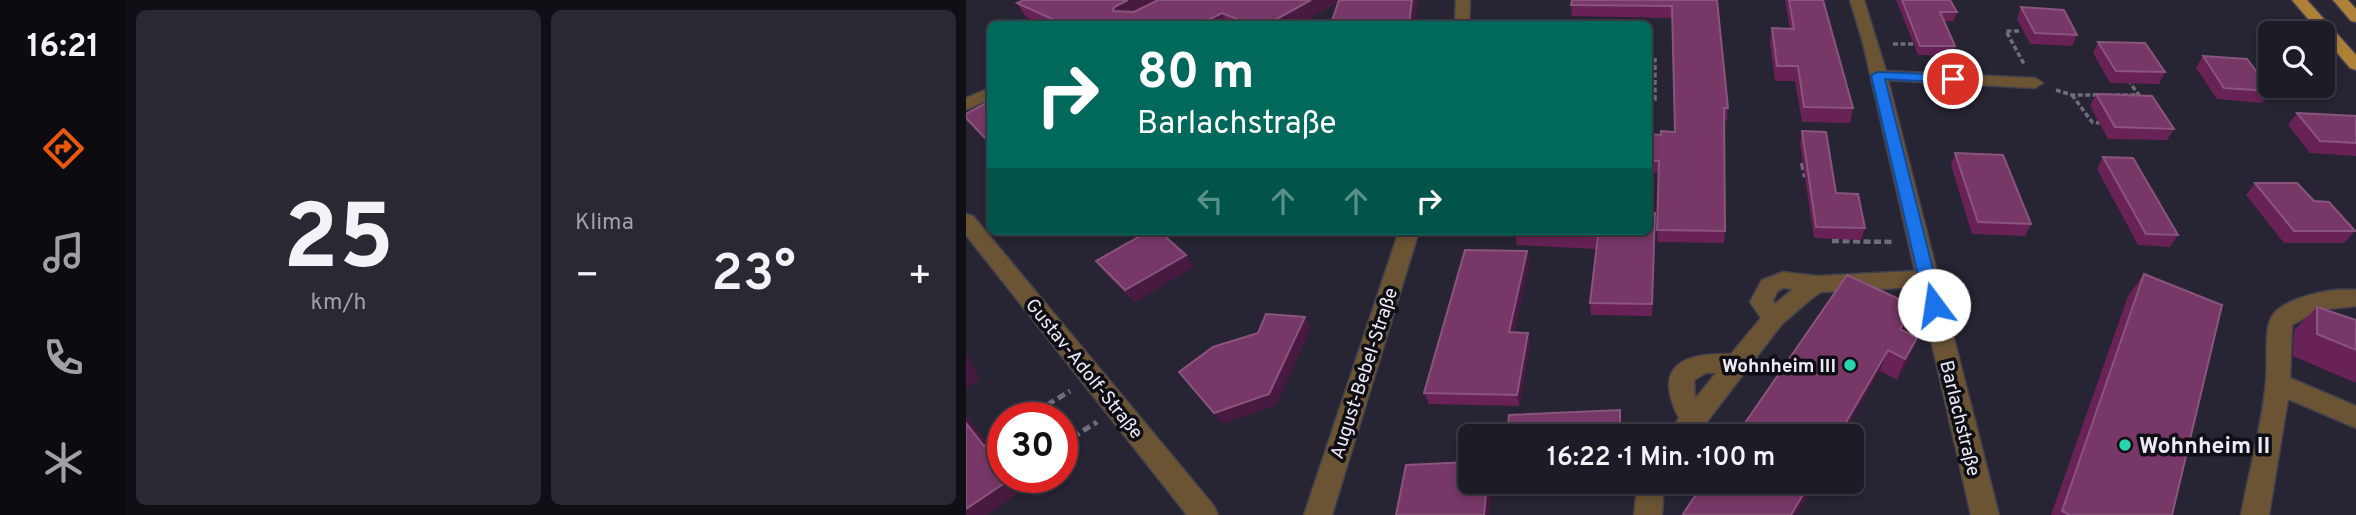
<!DOCTYPE html>
<html lang="de">
<head>
<meta charset="utf-8">
<style>
	body { margin:0; font-family:Overpass,sans-serif; background:#2a2832; color:#f1f3f6; height:100vh; display:flex; flex-direction:column; font-size:26px; white-space:nowrap }
	* { box-sizing:border-box; margin:0 }
	p { font-size:23px; color:#a0a1a7 }
	.icon { flex:none; width:38px; height:38px; fill:none; stroke:currentColor; stroke-width:2; stroke-linecap:round; stroke-linejoin:round }
	.map { position:relative; flex:1; overflow:hidden }
	.side { display:flex; flex-direction:column; gap:10px; padding:10px; background:#100f15; width:840px }
	.side>* { flex:none }
	.banner { position:absolute; left:21px; top:21px; width:665px; height:214px; border-radius:10px; box-shadow:0 4px 10px #0003,0 0 0 2px #3b3943; background:#00695c; color:#fff; overflow:hidden }
	.buttons { position:absolute; left:1292px; top:21px; display:grid; gap:14px }
	.buttons a { display:grid; place-items:center; width:77px; height:77px; border-radius:10px; background:#1d1b26; box-shadow:0 4px 10px #0003,0 0 0 2px #3b3943; font-size:35px }
	.speed { position:absolute; left:21px; top:402px; display:flex; gap:14px; font-size:35px; font-weight:700; text-align:center }
	.speed>* { display:grid; place-content:center; width:91px; height:91px; border-radius:50%; background:#1d1b26; box-shadow:0 4px 10px #0003,0 0 0 2px #3b3943; line-height:1 }
	.speed .limit { border:10px solid #d22; background:#fff; color:#111 }
	.pin { position:absolute; display:grid; place-items:center; width:60px; height:60px; color:#fff; margin:-30px; border:4px solid #fff; border-radius:50%; box-shadow:0 2px 7px #0007 }
	.me { position:absolute; width:77px; margin:-38px; rotate:346deg; stroke-linejoin:round; filter:drop-shadow(0 0 5px #0008) }
	.turn { display:flex; align-items:center; gap:24px; height:147px; padding:0 35px; font-size:32px }
	.turn .icon { width:91px; height:91px; stroke-width:2.5 }
	.turn b { display:block; font-size:49px; line-height:60px }
	.lanes { display:flex; align-items:center; height:66px; padding:0 35px; background:#0003; justify-content:center; gap:35px; direction:ltr }
	.lanes .off { opacity:.35 }
	.big { font-size:52px; font-weight:600; line-height:1.1 }
	.side .card { flex:1; display:flex; flex-direction:column; justify-content:center; gap:10px; min-width:0; padding:0 24px; border-radius:10px; background:#2a2832 }
	.side .dial { align-items:center; gap:0 }
	.dial b { font-size:91px; line-height:1 }
	.heat { display:flex; justify-content:space-between; align-items:center; font-size:38px; direction:ltr }
	.side .tiles { flex:1; display:grid; gap:10px; grid-template-columns:repeat(2,1fr) }
	.trip { position:absolute; left:492px; top:424px; width:406px; height:70px; border-radius:10px; background:#1d1b26; box-shadow:0 4px 10px #0003,0 0 0 2px #3b3943; font-weight:600; line-height:70px; text-align:center }
	main { display:flex; flex:1; min-height:0 }
	.tabs { display:flex; flex-direction:column; width:126px; justify-content:space-around; align-items:center; background:#0c0b0f; color:#a0a1a7 }
	.tabs .icon { width:49px; height:49px }
	.tabs .selected { color:#ea580c }
	.tabs b { font-size:32px; color:#f1f3f6 }
	.map>svg:first-child { display:block }
</style>
</head>
<body>
<main>
<nav class="tabs">
<b>16:21</b>
<svg class="icon selected" aria-label="directions" viewBox="0 0 24 24"><path d="M12 3l9 9-9 9-9-9zM9 14v-3h6M13 9l2 2-2 2"/></svg>
<svg class="icon" aria-label="music" viewBox="0 0 24 24"><path d="M9 18V5l10-2v13"/><circle cx="6" cy="18" r="3"/><circle cx="16" cy="16" r="3"/></svg>
<svg class="icon" aria-label="phone" viewBox="0 0 24 24"><path d="M5 4h4l2 5-3 2q2 4 5 5l2-3 5 2v4C11 20 4 13 5 4z"/></svg>
<svg class="icon" aria-label="climate" viewBox="0 0 24 24"><path d="M12 3v18M4 7l16 10M4 17L20 7"/></svg>
</nav>
<section class="side">
<div class="tiles">
<div class="card dial"><b>25</b><p>km/h</p></div>
<div class="card"><p>Klima</p>
<div class="heat"><a>−</a><b class="big">23°</b><a>+</a></div>
</div>
</div>
</section>
<div class="map">
<svg width="1390" height="515" viewBox="0 0 1390 515">
	<rect width="100%" height="100%" fill="#272433"/>
	<g fill="none" stroke-linecap="round" stroke-linejoin="round">
		<defs>
			<path id="minor" d="M 490,0 L 504,0 L 503,24 L 489,24 Z
				M 884,0 L 898,0 L 920,71 L 1069,78 L 1077,83 L 1069,88 L 922,80 L 1033,515 L 1005,515 L 953,287 L 855,292 L 845,299 L 816,324 L 730,436 L 701,436 L 713,418 C 686,365 717,353 765,354 L 795,318 L 784,302 L 796,280 L 817,272 L 851,276 L 949,271 L 897,43 ZM 817,288 L 827,289 L 809,304 L 807,300 L 811,292 ZM 740,373 L 750,373 L 729,399 L 728,380 Z
				M 24,88 L 24,99 L 0,110 L 0,98 Z
				M 0,214 L 7,216 L 248,506 L 252,515 L 221,515 L 0,235 Z
				M 433,231 L 453,231 L 366,515 L 338,515 Z
				M 1390,290 L 1390,306 L 1353,310 L 1326,325 L 1324,378 L 1390,406 L 1390,428 L 1322,399 L 1303,515 L 1275,515 C 1283,471 1296,426 1300,382 C 1302,366 1298,330 1305,318 C 1317,296 1368,288 1390,290 Z
				M 672,481 L 698,481 L 696,515 L 668,515 Z"/>
			<path id="major" d="M 1326,0 L 1341,0 L 1390,55 L 1390,70 L 1384,68 Z
				M 1367,0 L 1382,0 L 1390,9 L 1390,22 L 1385,21 Z"/>
		</defs>
		<use href="#minor" stroke="#43404e" stroke-width="3"/>
		<use href="#major" stroke="#43404e" stroke-width="3"/>
		<path stroke="#706d7b" stroke-width="3.5" stroke-dasharray="5 2.5" stroke-linecap="butt" d="M 1053,31 L 1040,31 L 1058,64
			M 927,44 L 947,44
			M 1090,90 L 1106,95 L 1173,95 L 1164,83
			M 1106,95 L 1126,122 L 1134,123
			M 682,103 L 689,100 L 689,58"/>
		<path stroke="#706d7b" stroke-width="4.5" stroke-dasharray="7 3.5" stroke-linecap="butt" d="M 836,163 L 839,177
			M 866,241 L 927,242"/>
		<path stroke="#706d7b" stroke-width="5" stroke-dasharray="8 4.5" stroke-linecap="butt" d="M 60,418 L 104,391
			M 21,442 L 37,432
			M 96,444 L 131,422"/>
		<use href="#minor" fill="#6a5434" fill-rule="evenodd"/>
		<use href="#major" fill="#ae8038" fill-rule="evenodd"/>
	</g>
	<path fill="#692256" d="M 58,0 L 452,0 L 448,24 L 365,24 L 372,2 L 332,24 L 75,24 L 60,17 L 51,3 Z
		M 751,0 L 762,108 L 761,121 L 758,121 L 759,231 L 758,243 L 691,242 L 693,173 L 682,173 L 682,134 L 695,135 L 709,132 L 706,18 L 606,16 L 605,5 Z
		M 819,0 L 857,0 L 887,108 L 884,123 L 836,122 L 829,81 L 809,81 L 804,43 L 806,28 L 824,29 Z
		M 930,0 L 984,0 L 991,12 L 988,21 L 978,21 L 989,46 L 986,56 L 952,55 Z
		M 1055,7 L 1111,35 L 1106,46 L 1064,44 L 1051,19 Z
		M 1132,42 L 1199,72 L 1193,84 L 1144,83 L 1127,53 Z
		M 1237,56 L 1305,91 L 1296,103 L 1251,99 L 1230,68 Z
		M 1130,94 L 1208,129 L 1201,140 L 1142,139 L 1124,106 Z
		M 24,101 L 24,146 L 0,118 Z
		M 1331,113 L 1390,116 L 1390,156 L 1344,153 L 1322,125 Z
		M 836,131 L 870,193 L 899,228 L 895,240 L 848,238 L 834,143 Z
		M 989,153 L 1065,224 L 1059,236 L 1006,234 L 985,165 Z
		M 1137,157 L 1212,235 L 1204,247 L 1172,245 L 1131,169 Z
		M 1289,183 L 1348,201 L 1389,231 L 1378,243 L 1318,243 L 1280,195 Z
		M 689,213 L 686,316 L 625,315 L 624,303 L 630,249 L 551,245 L 549,233 Z
		M 561,251 L 563,263 L 548,333 L 562,333 L 564,344 L 553,406 L 463,404 L 458,393 Z
		M 130,261 L 228,266 L 169,302 L 140,273 Z
		M 1178,274 L 1206,515 L 1085,515 L 1162,296 Z
		M 1351,307 L 1390,320 L 1390,383 L 1327,356 L 1328,330 Z
		M 940,327 L 937,331 L 943,359 L 931,380 L 914,371 L 770,436 Z"/>
	<path fill="#491a41" d="M 162,0 L 196,0 L 156,22 L 147,11 L 148,7 Z
		M 345,0 L 376,0 L 332,24 L 284,24 Z
		M 446,0 L 452,0 L 448,24 L 443,24 Z
		M 256,13 L 261,24 L 234,24 Z
		M 24,137 L 24,145 L 20,139 Z
		M 561,251 L 563,263 L 546,344 L 543,332 Z
		M 220,255 L 228,266 L 169,302 L 159,290 Z
		M 948,306 L 940,327 L 926,351 L 934,329 Z
		M 339,317 L 345,328 L 310,405 L 256,424 L 248,413 Z
		M 562,333 L 564,344 L 553,406 L 551,395 Z
		M 951,338 L 943,359 L 931,380 L 939,359 Z
		M 922,350 L 914,371 L 876,436 L 872,436 Z
		M 0,353 L 14,380 L 0,388 Z
		M 0,415 L 32,457 L 18,446 L 0,423 Z
		M 46,478 L 74,478 L 21,515 L 0,515 L 0,509 Z
		M 521,481 L 526,481 L 523,515 L 518,515 Z
		M 845,481 L 850,481 L 831,515 L 825,515 Z"/>
	<path fill="#773867" stroke="#89547d" stroke-width="2" d="M 58,0 L 162,0 L 148,7 L 147,11 L 168,12 L 192,0 L 345,0 L 307,21 L 284,24 L 256,13 L 234,24 L 97,24 L 51,3 Z
		M 373,0 L 446,0 L 443,24 L 365,24 Z
		M 606,0 L 751,0 L 762,108 L 758,108 L 759,231 L 691,230 L 693,161 L 682,161 L 682,134 L 695,135 L 695,131 L 709,132 L 706,6 L 605,5 Z
		M 823,0 L 857,0 L 887,108 L 838,107 L 832,66 L 811,66 L 806,28 L 828,29 Z
		M 936,0 L 984,0 L 991,12 L 974,12 L 989,46 L 954,46 Z
		M 1055,7 L 1098,10 L 1111,35 L 1069,33 Z
		M 1132,42 L 1179,43 L 1199,72 L 1150,71 Z
		M 1237,56 L 1281,59 L 1305,91 L 1258,88 Z
		M 1130,94 L 1186,96 L 1208,129 L 1149,127 Z
		M 24,101 L 24,137 L 20,139 L 0,118 L 0,114 Z
		M 1331,113 L 1390,116 L 1390,143 L 1354,141 Z
		M 836,131 L 860,132 L 870,193 L 892,194 L 899,228 L 850,227 Z
		M 989,153 L 1037,155 L 1065,224 L 1012,222 Z
		M 1137,157 L 1167,158 L 1212,235 L 1180,234 Z
		M 1289,183 L 1331,183 L 1348,201 L 1363,202 L 1389,231 L 1328,231 Z
		M 682,213 L 689,213 L 686,304 L 624,303 L 632,236 L 549,233 L 549,231 L 682,231 Z
		M 183,231 L 193,231 L 220,255 L 159,290 L 130,261 Z
		M 499,250 L 561,251 L 543,332 L 562,333 L 551,395 L 458,393 Z
		M 1178,274 L 1256,305 L 1206,515 L 1104,515 L 1096,511 Z
		M 881,275 L 948,306 L 934,329 L 951,338 L 939,359 L 922,350 L 872,436 L 770,436 Z
		M 1351,307 L 1390,320 L 1390,350 L 1351,334 Z
		M 300,314 L 339,317 L 303,394 L 248,413 L 213,372 L 247,347 L 292,333 Z
		M 654,410 L 654,436 L 541,436 L 543,415 Z
		M 0,423 L 18,446 L 34,435 L 37,439 L 37,478 L 46,478 L 0,509 Z
		M 504,462 L 504,481 L 521,481 L 518,515 L 430,515 L 440,465 Z
		M 739,481 L 845,481 L 825,515 L 719,515 L 717,514 Z"/>
	<path fill="#1a73e8" stroke="#114b97" stroke-width="2" d="M 912,72 L 987,75 L 993,79 L 987,83 L 919,79 L 976,305 L 974,310 L 962,310 L 959,305 L 905,75 Z"/>
	<g fill="#28d5ad" stroke="#100e15" stroke-width="2.5">
		<circle cx="884" cy="365" r="7"/>
		<circle cx="1159" cy="445" r="7"/>
	</g>
	<g text-anchor="middle" stroke-width="7" stroke-linejoin="round" paint-order="stroke">
		<g font-size="19" font-weight="bold" fill="#eceaf5" stroke="#100e15" text-anchor="end">
			<text x="870" y="372">Wohnheim III</text>
		</g>
		<g font-size="19" fill="#eceaf5" stroke="#100e15">
			<text transform="translate(119 368) rotate(51)" y="7">Gustav-Adolf-Straße</text>
			<text transform="translate(397 373) rotate(-72)" y="7">August-Bebel-Straße</text>
			<text transform="translate(995 418) rotate(76)" y="7">Barlachstraße</text>
		</g>
		<g font-size="23" font-weight="bold" fill="#eceaf5" stroke="#100e15" text-anchor="start">
			<text x="1173" y="453">Wohnheim II</text>
		</g>
	</g>
</svg>
<div class="buttons">
<a><svg class="icon" aria-label="search" viewBox="0 0 24 24"><circle cx="10" cy="10" r="6"/><path d="M15 15l6 6"/></svg></a>
</div>
<div class="speed"><div class="limit">30</div></div>
<div class="pin" style="left:987px;top:79px;background:#d93025"><svg class="icon" aria-label="arrive" viewBox="0 0 24 24"><path d="M6 21V4h12l-3 4 3 4H6"/></svg></div>
<svg class="me" style="left:968px;top:305px" viewBox="-20 -20 40 40"><circle r="19" fill="#fff"/><path d="M0-13L10 11 0 6-10 11z" fill="#1a73e8"/></svg>
<div class="trip">16:22 · 1 Min. · 100 m</div>
<div class="banner">
<div class="turn"><svg class="icon" aria-label="right" viewBox="0 0 24 24"><path d="M7 20v-9h11M14 6l5 5-5 5"/></svg><div><b>80 m</b>Barlachstraße</div></div>
<div class="lanes"><svg class="icon off" aria-label="left" viewBox="0 0 24 24"><path d="M17 20v-9H6M10 6l-5 5 5 5"/></svg><svg class="icon off" aria-label="ahead" viewBox="0 0 24 24"><path d="M12 20V5M6 11l6-6 6 6"/></svg><svg class="icon off" aria-label="ahead" viewBox="0 0 24 24"><path d="M12 20V5M6 11l6-6 6 6"/></svg><svg class="icon" aria-label="right" viewBox="0 0 24 24"><path d="M7 20v-9h11M14 6l5 5-5 5"/></svg></div>
</div>
</div>
</main>
</body>
</html>
